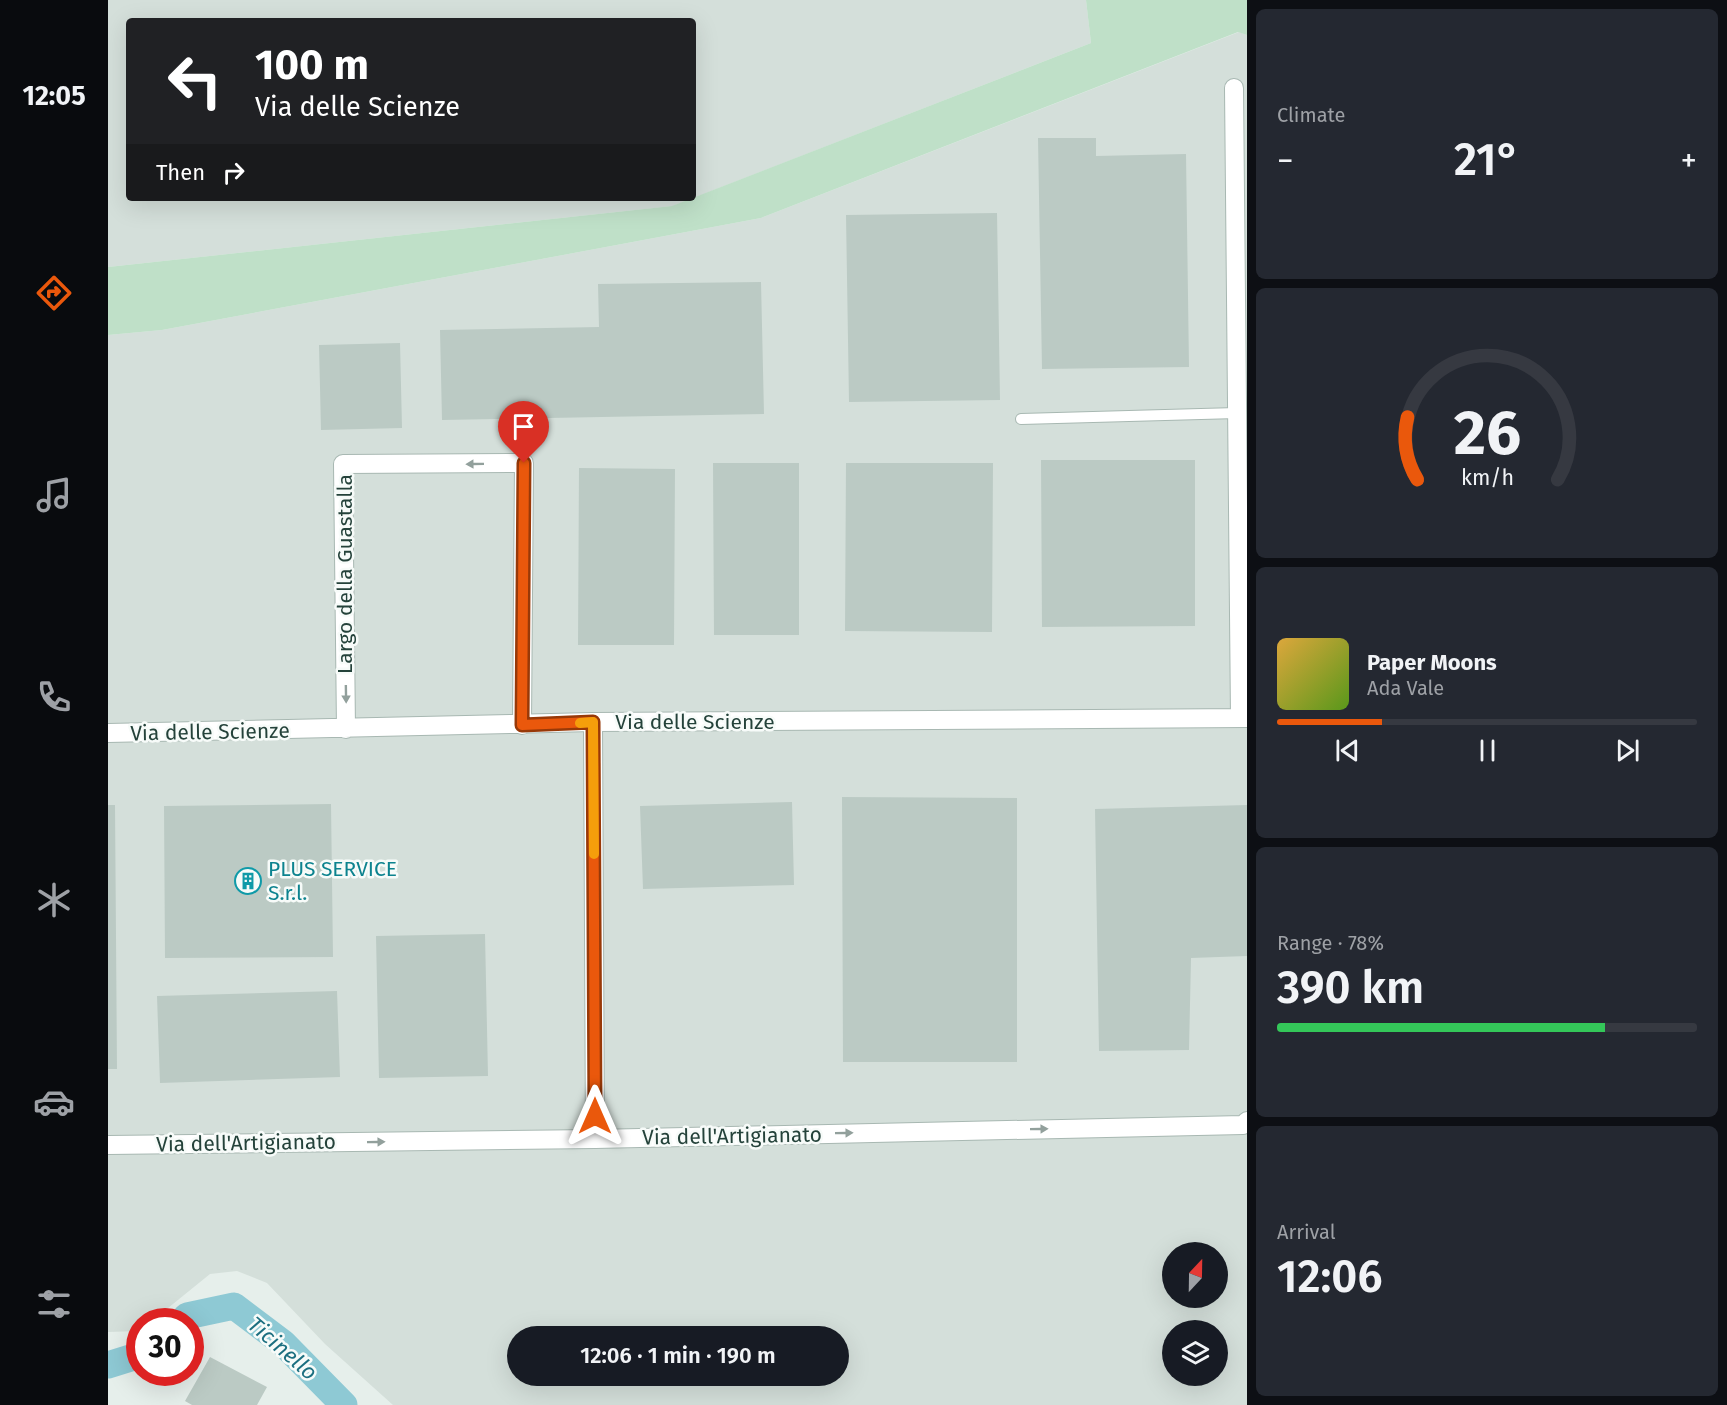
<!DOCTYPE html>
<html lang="en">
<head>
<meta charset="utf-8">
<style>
	body { margin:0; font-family:"Fira Sans",sans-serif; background:#242831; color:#f1f3f6; height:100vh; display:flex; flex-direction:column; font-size:22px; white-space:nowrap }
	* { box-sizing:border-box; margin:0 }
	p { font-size:20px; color:#9ea1a6 }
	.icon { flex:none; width:33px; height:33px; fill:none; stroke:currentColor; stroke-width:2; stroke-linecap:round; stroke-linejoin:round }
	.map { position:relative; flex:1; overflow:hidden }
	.panel { display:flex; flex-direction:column; gap:9px; padding:9px; background:#0d0f14; width:480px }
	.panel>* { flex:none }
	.top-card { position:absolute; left:18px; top:18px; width:570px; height:183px; border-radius:6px; box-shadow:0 6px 24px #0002; background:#202124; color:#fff; overflow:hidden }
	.needle { width:39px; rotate:22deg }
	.buttons { position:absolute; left:1054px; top:1242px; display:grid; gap:12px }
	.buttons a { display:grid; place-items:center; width:66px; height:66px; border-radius:50%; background:#171b24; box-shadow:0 6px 24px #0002; font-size:30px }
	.speed { position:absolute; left:18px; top:1308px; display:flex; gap:12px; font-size:30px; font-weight:700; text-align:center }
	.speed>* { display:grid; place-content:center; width:78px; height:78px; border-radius:50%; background:#171b24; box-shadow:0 6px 24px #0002; line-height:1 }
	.speed .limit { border:9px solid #d22; background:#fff; color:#111 }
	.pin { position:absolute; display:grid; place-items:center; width:51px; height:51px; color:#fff; margin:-62px -26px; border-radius:50% 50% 50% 0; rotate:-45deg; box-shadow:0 0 6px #0007 }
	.pin .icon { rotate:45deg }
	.me { position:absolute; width:66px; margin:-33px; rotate:0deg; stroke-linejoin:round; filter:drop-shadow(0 0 4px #0008) }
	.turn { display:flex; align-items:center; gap:21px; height:126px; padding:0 30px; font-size:27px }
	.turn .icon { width:78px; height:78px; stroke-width:2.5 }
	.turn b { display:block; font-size:42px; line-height:51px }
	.then { display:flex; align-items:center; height:57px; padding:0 30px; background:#0003; gap:12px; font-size:22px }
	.big { font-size:45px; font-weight:600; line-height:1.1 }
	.panel .tile { flex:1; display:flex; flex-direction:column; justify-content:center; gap:9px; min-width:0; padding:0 21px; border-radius:9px; background:#242831 }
	.panel .dial { align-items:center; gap:0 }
	.dial svg { height:156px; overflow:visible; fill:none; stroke:#363941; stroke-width:7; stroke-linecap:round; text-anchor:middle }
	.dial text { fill:#f1f3f6; stroke:none }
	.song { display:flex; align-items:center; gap:18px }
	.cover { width:72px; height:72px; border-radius:9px; background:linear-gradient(135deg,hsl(40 70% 55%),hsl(90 70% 35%)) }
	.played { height:6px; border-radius:3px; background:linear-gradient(90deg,#ea580c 25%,#363941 25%) }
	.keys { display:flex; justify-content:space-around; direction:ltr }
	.heat { display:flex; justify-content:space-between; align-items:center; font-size:33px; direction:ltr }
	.charge { height:9px; border-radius:4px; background:linear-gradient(90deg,#34c759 78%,#363941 0) }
	.trip { position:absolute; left:399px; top:1326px; width:342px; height:60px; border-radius:30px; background:#171b24; box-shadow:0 6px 24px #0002; font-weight:600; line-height:60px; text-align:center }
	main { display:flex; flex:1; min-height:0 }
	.tab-bar { display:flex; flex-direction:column; width:108px; justify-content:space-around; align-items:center; background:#090b0e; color:#9ea1a6 }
	.tab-bar .icon { width:42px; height:42px }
	.tab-bar .current { color:#ea580c }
	.tab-bar b { font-size:27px; color:#f1f3f6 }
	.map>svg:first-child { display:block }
</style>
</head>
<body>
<main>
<nav class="tab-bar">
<b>12:05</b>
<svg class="icon current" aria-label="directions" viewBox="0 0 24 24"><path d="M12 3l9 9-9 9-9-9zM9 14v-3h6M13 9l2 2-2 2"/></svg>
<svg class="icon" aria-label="music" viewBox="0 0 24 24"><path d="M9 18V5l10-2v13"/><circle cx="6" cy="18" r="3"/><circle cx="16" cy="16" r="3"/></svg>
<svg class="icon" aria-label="phone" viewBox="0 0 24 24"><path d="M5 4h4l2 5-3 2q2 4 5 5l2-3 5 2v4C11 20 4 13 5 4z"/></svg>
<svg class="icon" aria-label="climate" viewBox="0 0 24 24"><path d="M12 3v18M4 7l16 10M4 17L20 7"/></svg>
<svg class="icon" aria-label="car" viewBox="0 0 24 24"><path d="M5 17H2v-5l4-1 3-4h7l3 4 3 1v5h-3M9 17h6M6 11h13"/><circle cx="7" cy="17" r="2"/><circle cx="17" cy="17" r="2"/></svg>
<svg class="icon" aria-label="filters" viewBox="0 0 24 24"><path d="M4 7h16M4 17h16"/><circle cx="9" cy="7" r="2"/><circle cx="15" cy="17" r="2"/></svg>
</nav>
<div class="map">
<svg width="1139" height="1405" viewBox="0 0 1139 1405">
	<rect width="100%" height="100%" fill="#e6efeb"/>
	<path fill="#d4dfda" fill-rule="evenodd" d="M 0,0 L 978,0 L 983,43 L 565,206 L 0,267 ZM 21,21 L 585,21 L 585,198 L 21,198 Z
		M 1131,32 L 1139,35 L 1139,1405 L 285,1405 L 217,1344 L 159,1283 L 129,1271 L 102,1274 L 44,1321 L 32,1322 L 31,1331 L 0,1332 L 0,335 L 54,330 L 653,218 ZM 1065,1252 L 1110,1252 L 1110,1298 L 1065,1298 ZM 1065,1330 L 1110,1330 L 1110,1376 L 1065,1376 ZM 410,1336 L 730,1336 L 730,1376 L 410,1376 Z"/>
	<path fill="#bfe0c8" d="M 978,0 L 1139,0 L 1139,35 L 1130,32 L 653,218 L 54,330 L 0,335 L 0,267 L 564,206 L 983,43 Z"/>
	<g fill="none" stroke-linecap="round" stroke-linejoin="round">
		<path stroke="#8ec9d4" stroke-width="27" d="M 74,1322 L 79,1316 L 126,1306 L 175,1343 L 236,1405
			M 0,1365 L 32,1355"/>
	</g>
	<path fill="#bbcac4" d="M 930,138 L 988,138 L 988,156 L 1078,154 L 1081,367 L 934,369 Z
		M 889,213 L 892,400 L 741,402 L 738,215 Z
		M 653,282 L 656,414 L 334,420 L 332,330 L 491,327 L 490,284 Z
		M 292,343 L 294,428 L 213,430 L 211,345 Z
		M 933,460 L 1087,460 L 1087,626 L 934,627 Z
		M 605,463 L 691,463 L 691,635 L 606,635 Z
		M 738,463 L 885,463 L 884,632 L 737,631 Z
		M 471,468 L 567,469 L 566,645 L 470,645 Z
		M 734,797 L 909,798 L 909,1062 L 735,1062 Z
		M 684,802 L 686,885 L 535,889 L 532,806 Z
		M 223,804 L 225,957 L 57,958 L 56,806 Z
		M 0,805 L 7,805 L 9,1069 L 0,1069 Z
		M 1139,805 L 1139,956 L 1083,958 L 1081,1050 L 991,1051 L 987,809 Z
		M 377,934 L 380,1076 L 271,1078 L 268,936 Z
		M 229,991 L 232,1077 L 52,1083 L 49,996 Z
		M 102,1357 L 159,1387 L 149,1405 L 84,1405 L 77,1401 Z"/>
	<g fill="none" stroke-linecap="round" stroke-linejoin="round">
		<defs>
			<path id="lane" d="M 913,419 L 1129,413"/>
			<path id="street" d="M 1126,88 L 1132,718
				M 485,722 L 487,1139
				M 238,729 L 235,464 L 416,463 L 414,725
				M 0,733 L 485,722 L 1139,718
				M 0,1145 L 487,1139 L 1135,1125 L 1139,1121"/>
		</defs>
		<use href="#lane" stroke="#a8b8b2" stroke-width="12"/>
		<use href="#street" stroke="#a8b8b2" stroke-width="20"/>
		<use href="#lane" stroke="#fff" stroke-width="10"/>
		<use href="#street" stroke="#fff" stroke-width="18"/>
	</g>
	<defs><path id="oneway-solid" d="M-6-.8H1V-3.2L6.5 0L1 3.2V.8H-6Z" transform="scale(1.5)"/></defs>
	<g fill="#92a09c">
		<use href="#oneway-solid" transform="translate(367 464) rotate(179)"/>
		<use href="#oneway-solid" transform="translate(238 694) rotate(89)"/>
		<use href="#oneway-solid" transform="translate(931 1129) rotate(-1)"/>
		<use href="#oneway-solid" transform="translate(736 1133) rotate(-1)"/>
		<use href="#oneway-solid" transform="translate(268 1142) rotate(-1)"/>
	</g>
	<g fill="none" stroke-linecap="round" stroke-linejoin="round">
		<defs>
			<path id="route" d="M 416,463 L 414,725 L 485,722 L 487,1116"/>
		</defs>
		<use href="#route" stroke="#983908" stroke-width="15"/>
		<use href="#route" stroke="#ea580c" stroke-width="10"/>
		<path stroke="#f59e0b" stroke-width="10" d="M 472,723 L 485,722 L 486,854"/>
	</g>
	<defs>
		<symbol id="building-ring" viewBox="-11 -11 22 22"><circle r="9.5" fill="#f7fbf9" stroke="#0f9aa8" stroke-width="1.5"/><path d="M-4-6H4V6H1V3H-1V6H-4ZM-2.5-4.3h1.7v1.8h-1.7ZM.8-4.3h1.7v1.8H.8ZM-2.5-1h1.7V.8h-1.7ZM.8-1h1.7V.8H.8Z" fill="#0f9aa8"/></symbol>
	</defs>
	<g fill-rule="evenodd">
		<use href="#building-ring" x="125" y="866" width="30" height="30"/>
	</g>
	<g text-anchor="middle" stroke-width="5" stroke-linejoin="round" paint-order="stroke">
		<g font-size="21" fill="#24423a" stroke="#f7fbf9">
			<text transform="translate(237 574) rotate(-90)" y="7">Largo della Guastalla</text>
			<text x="587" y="729">Via delle Scienze</text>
			<text transform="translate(102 732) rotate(-1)" y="7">Via delle Scienze</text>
			<text transform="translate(624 1136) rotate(-1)" y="7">Via dell'Artigianato</text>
			<text transform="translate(138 1143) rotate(-1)" y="7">Via dell'Artigianato</text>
		</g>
		<g font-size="21" fill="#0d838f" stroke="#f7fbf9" text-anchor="start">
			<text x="160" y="876">PLUS SERVICE<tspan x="160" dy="24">S.r.l.</tspan></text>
		</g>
		<g font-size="22" font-style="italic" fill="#1c6f80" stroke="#f7fbf9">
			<text transform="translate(175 1348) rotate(41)" y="8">Ticinello</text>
		</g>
	</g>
</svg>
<div class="buttons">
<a><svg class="needle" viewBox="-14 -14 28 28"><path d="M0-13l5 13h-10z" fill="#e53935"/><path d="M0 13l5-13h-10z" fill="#9ea1a6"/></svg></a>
<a><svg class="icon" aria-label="layers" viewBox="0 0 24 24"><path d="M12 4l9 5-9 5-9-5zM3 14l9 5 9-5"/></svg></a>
</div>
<div class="speed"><div class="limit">30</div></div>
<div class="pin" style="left:416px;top:463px;background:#d93025"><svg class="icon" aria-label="arrive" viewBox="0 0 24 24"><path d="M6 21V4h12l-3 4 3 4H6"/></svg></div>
<svg class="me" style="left:487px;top:1116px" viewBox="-20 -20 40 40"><path d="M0-17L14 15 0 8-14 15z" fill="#ea580c" stroke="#fff" stroke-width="4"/></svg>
<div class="trip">12:06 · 1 min · 190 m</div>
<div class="top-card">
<div class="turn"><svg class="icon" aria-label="left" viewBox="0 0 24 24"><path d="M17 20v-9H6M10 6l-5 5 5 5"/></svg><div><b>100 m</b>Via delle Scienze</div></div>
<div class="then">Then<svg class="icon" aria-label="right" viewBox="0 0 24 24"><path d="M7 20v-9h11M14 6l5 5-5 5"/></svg></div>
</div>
</div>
<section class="panel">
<div class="tile"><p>Climate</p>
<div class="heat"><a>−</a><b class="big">21°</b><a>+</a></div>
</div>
<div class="tile dial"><svg viewBox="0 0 100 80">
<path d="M14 69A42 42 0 1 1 86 69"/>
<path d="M14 69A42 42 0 0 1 9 37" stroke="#ea580c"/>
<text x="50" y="56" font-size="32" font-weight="700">26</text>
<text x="50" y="72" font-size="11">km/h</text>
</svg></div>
<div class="tile">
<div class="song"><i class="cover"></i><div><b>Paper Moons</b><p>Ada Vale</p></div></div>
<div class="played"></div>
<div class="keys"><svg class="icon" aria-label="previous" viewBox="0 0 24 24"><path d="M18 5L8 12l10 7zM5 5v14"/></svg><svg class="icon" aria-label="pause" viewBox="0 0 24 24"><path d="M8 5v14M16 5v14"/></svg><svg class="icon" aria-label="next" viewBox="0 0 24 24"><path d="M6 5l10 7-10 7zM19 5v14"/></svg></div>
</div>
<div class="tile"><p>Range · 78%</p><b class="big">390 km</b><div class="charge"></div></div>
<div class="tile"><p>Arrival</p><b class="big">12:06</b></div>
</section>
</main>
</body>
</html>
